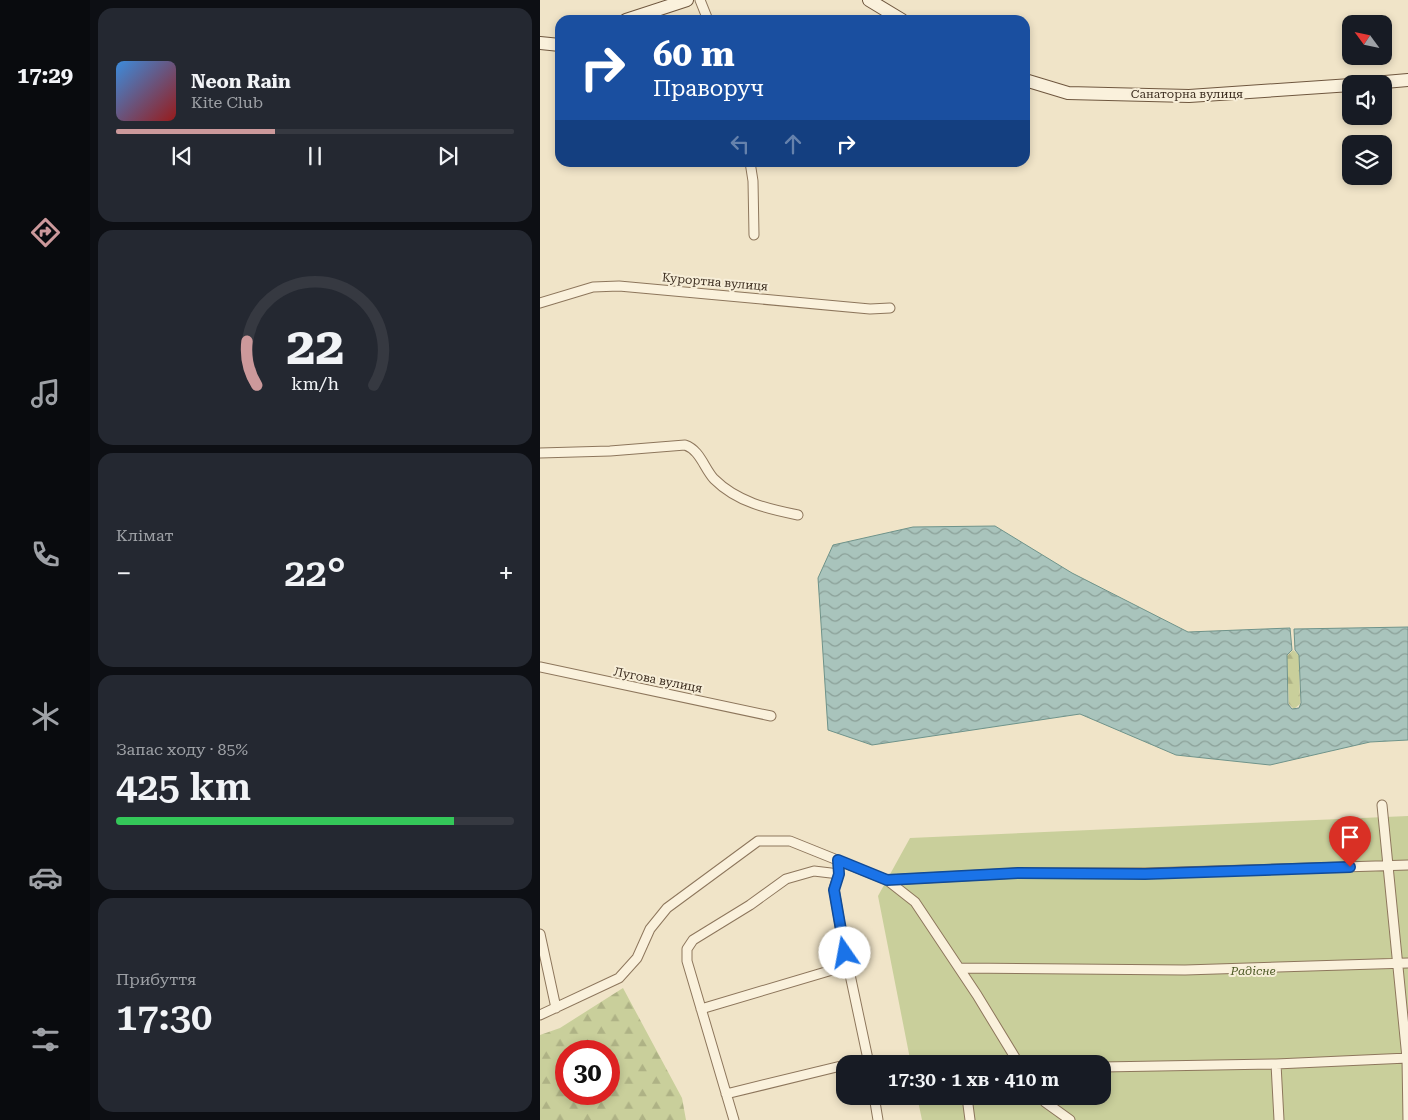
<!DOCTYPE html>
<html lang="uk">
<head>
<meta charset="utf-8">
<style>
	body { margin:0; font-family:"Roboto Serif",serif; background:#242831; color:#f1f3f6; height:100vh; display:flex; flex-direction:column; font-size:19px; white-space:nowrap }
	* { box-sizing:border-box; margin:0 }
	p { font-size:16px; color:#9ea1a6 }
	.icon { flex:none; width:28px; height:28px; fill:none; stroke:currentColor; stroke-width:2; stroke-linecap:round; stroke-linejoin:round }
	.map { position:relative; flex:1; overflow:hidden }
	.drawer { display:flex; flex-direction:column; gap:8px; padding:8px; background:#0d0f14; width:450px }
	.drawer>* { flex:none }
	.hud { position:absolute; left:15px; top:15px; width:475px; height:152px; border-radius:15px; box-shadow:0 2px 8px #0003; background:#1a4fa0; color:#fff; overflow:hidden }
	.needle { width:32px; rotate:303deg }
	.controls { position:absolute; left:802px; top:15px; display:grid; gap:10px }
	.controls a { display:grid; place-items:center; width:50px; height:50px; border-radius:10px; background:#171b24; box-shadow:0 2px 8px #0003; font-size:25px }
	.speed { position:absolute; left:15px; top:1040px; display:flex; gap:10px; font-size:25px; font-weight:700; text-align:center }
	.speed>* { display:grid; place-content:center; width:65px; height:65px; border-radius:50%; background:#171b24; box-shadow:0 2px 8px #0003; line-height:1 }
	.speed .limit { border:8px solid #d22; background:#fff; color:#111 }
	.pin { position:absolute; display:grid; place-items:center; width:42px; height:42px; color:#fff; margin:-51px -21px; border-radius:50% 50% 50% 0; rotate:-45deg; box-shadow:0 0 5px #0007 }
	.pin .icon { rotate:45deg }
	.me { position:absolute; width:55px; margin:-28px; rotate:348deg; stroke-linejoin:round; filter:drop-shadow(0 0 4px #0008) }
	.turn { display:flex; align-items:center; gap:18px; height:105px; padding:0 15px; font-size:22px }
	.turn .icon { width:65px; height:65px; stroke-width:2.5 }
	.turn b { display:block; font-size:35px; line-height:42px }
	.lanes { display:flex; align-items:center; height:48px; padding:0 15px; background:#0003; justify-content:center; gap:25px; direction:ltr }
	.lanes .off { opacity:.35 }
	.big { font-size:38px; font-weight:600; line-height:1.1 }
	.drawer .widget { flex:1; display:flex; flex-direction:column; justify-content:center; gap:8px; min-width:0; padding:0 18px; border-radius:15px; background:#242831 }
	.drawer .dial { align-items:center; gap:0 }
	.dial svg { height:130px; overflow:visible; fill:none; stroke:#363941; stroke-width:7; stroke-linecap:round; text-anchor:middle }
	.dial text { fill:#f1f3f6; stroke:none }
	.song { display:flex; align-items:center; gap:15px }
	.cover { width:60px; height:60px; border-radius:8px; background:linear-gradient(135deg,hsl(210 70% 55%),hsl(0 70% 35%)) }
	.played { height:5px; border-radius:2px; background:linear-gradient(90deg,#cc999b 40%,#363941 40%) }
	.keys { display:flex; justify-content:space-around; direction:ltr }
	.heat { display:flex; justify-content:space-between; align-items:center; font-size:28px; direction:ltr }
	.charge { height:8px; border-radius:4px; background:linear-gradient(90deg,#34c759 85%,#363941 0) }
	.trip { position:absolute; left:296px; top:1055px; width:275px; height:50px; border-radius:15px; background:#171b24; box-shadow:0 2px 8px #0003; font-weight:600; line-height:50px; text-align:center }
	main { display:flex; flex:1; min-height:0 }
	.menu { display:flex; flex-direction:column; width:90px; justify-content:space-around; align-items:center; background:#090b0e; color:#9ea1a6 }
	.menu .icon { width:35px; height:35px }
	.menu .active { color:#cc999b }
	.menu b { font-size:22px; color:#f1f3f6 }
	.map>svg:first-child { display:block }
</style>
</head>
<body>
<main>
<nav class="menu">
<b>17:29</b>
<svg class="icon active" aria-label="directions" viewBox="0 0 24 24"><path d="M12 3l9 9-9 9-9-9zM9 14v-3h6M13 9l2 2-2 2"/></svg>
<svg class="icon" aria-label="music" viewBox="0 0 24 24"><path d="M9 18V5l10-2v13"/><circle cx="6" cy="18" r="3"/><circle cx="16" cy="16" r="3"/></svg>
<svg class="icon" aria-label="phone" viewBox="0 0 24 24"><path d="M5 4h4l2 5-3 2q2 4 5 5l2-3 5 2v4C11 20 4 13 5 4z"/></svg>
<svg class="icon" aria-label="climate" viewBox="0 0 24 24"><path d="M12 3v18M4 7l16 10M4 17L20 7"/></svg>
<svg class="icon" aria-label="car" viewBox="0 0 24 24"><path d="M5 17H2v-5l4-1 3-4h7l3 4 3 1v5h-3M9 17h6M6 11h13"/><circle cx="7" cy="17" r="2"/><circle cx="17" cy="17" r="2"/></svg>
<svg class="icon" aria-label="filters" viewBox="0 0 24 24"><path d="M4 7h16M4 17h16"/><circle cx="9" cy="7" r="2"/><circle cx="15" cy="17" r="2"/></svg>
</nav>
<section class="drawer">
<div class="widget">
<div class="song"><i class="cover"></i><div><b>Neon Rain</b><p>Kite Club</p></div></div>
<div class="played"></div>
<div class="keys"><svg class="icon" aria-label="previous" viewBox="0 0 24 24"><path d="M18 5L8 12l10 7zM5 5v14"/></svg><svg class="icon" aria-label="pause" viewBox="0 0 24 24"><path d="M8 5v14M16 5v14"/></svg><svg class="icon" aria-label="next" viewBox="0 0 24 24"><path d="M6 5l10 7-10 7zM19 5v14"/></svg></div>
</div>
<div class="widget dial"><svg viewBox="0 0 100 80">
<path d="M14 69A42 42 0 1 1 86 69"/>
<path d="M14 69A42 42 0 0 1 8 42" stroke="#cc999b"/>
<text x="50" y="56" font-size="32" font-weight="700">22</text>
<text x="50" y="72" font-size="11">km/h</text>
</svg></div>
<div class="widget"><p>Клімат</p>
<div class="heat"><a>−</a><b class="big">22°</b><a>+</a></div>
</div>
<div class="widget"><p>Запас ходу · 85%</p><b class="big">425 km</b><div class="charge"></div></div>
<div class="widget"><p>Прибуття</p><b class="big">17:30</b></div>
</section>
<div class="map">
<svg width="868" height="1120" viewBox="0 0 868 1120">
	<defs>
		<pattern id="forest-firs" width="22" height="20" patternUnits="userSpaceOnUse" patternTransform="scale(1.25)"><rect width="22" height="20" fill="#c9cf9b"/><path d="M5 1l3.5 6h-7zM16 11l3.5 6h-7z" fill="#aeb285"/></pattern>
		<pattern id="water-waves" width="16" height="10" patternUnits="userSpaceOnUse" patternTransform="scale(1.25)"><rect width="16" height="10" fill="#a9c4bc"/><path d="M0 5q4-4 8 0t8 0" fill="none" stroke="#8ba098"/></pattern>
	</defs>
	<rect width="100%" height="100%" fill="#f0e4c8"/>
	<path fill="url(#forest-firs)" fill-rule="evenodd" d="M 753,650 L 759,655 L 760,704 L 754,709 L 749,704 L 747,656 Z
		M 83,988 L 142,1098 L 146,1120 L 0,1120 L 0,1035 L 20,1028 ZM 26,1051 L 69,1051 L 69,1094 L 26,1094 Z"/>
	<path fill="#c9cf9b" d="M 868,816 L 868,1120 L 382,1120 L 377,1096 L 562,1096 L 562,1064 L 371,1064 L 338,896 L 370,838 Z"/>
	<path fill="url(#water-waves)" stroke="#6f938a" d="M 455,526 L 532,573 L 648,632 L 750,628 L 752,650 L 747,655 L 748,704 L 752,709 L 759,708 L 761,703 L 759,655 L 755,650 L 754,629 L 868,627 L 868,740 L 830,742 L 730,765 L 636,755 L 540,714 L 332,745 L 288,730 L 278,578 L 293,545 L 373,527 Z"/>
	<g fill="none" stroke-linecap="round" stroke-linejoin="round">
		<defs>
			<path id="street" d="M 160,0 L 168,20
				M 210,162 L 213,181 L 214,235
				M 0,303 L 53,287 L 79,286 L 330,309 L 350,308
				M 0,453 L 70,451 L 145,445 C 160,450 164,468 174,479 C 197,502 228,509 258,515
				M 0,667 L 231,716
				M 842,805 L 867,1058 L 868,1120
				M 298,860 L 299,874 L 294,889 L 302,937 L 329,1064
				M 347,880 L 478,873 L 605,873 L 868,865
				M 0,934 L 16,1008
				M 420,968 L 645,970 L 868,963
				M 161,1009 L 299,968 L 309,969
				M 0,1015 L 79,978 L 97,958 L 110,929 L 127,908 L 218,841 L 250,841 L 347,880 L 375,902 L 437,995 L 479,1064
				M 309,1064 L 328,1059
				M 736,1064 L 739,1120
				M 562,1067 L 736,1064 L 868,1058
				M 186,1094 L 305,1065
				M 334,1096 L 338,1120
				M 501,1096 L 505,1102 L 530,1120
				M 427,1097 L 430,1120
				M 194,1120 L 147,961 L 147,949 L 153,940 L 210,905 L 246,879 L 274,871 L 299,874"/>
			<path id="secondary" d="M 329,0 L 362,20
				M 86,20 L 147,0
				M 0,43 L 20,45
				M 485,80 L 528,93 L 649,96 L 811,85
				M 822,84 L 868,80"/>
		</defs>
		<use href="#street" stroke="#8d765c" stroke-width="11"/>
		<use href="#secondary" stroke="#6f573f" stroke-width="14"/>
		<use href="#street" stroke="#faf1dc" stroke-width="9"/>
		<use href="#secondary" stroke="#faf1dc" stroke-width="12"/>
	</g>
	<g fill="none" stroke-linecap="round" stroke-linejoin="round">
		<defs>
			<path id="route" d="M 305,953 L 294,890 L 299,874 L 298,860 L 347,880 L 478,873 L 605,874 L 810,867"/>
		</defs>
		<use href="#route" stroke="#114b97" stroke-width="12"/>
		<use href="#route" stroke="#1a73e8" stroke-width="9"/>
	</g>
	<g text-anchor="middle" stroke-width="4" stroke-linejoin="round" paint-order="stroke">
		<g font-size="12" fill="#3d2e20" stroke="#f7eed8">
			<text x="647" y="98">Санаторна вулиця</text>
			<text transform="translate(175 282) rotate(5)" y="4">Курортна вулиця</text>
			<text transform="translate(118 680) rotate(11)" y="4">Лугова вулиця</text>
		</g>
		<g font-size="12" font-style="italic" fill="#4d5a26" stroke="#f7eed8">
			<text x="713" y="975">Радісне</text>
		</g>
	</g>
</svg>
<div class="controls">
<a><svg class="needle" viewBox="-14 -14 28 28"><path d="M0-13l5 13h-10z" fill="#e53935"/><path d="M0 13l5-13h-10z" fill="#9ea1a6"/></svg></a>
<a><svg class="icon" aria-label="sound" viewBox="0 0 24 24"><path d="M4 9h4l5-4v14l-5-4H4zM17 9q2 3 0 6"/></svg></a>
<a><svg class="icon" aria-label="layers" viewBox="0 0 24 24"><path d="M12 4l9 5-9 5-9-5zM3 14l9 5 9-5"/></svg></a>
</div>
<div class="speed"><div class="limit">30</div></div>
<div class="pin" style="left:810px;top:867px;background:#d93025"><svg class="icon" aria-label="arrive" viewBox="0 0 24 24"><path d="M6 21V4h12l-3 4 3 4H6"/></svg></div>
<svg class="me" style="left:305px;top:953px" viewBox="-20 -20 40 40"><circle r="19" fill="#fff"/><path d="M0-13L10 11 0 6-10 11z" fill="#1a73e8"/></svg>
<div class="trip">17:30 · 1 хв · 410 m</div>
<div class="hud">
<div class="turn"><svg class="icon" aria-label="right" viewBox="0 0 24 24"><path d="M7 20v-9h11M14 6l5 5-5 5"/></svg><div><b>60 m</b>Праворуч</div></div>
<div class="lanes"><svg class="icon off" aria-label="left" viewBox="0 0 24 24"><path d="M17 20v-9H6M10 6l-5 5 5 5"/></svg><svg class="icon off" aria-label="ahead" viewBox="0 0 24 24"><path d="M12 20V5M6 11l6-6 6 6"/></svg><svg class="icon" aria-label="right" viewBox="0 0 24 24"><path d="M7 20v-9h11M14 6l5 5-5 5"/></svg></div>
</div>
</div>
</main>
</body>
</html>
